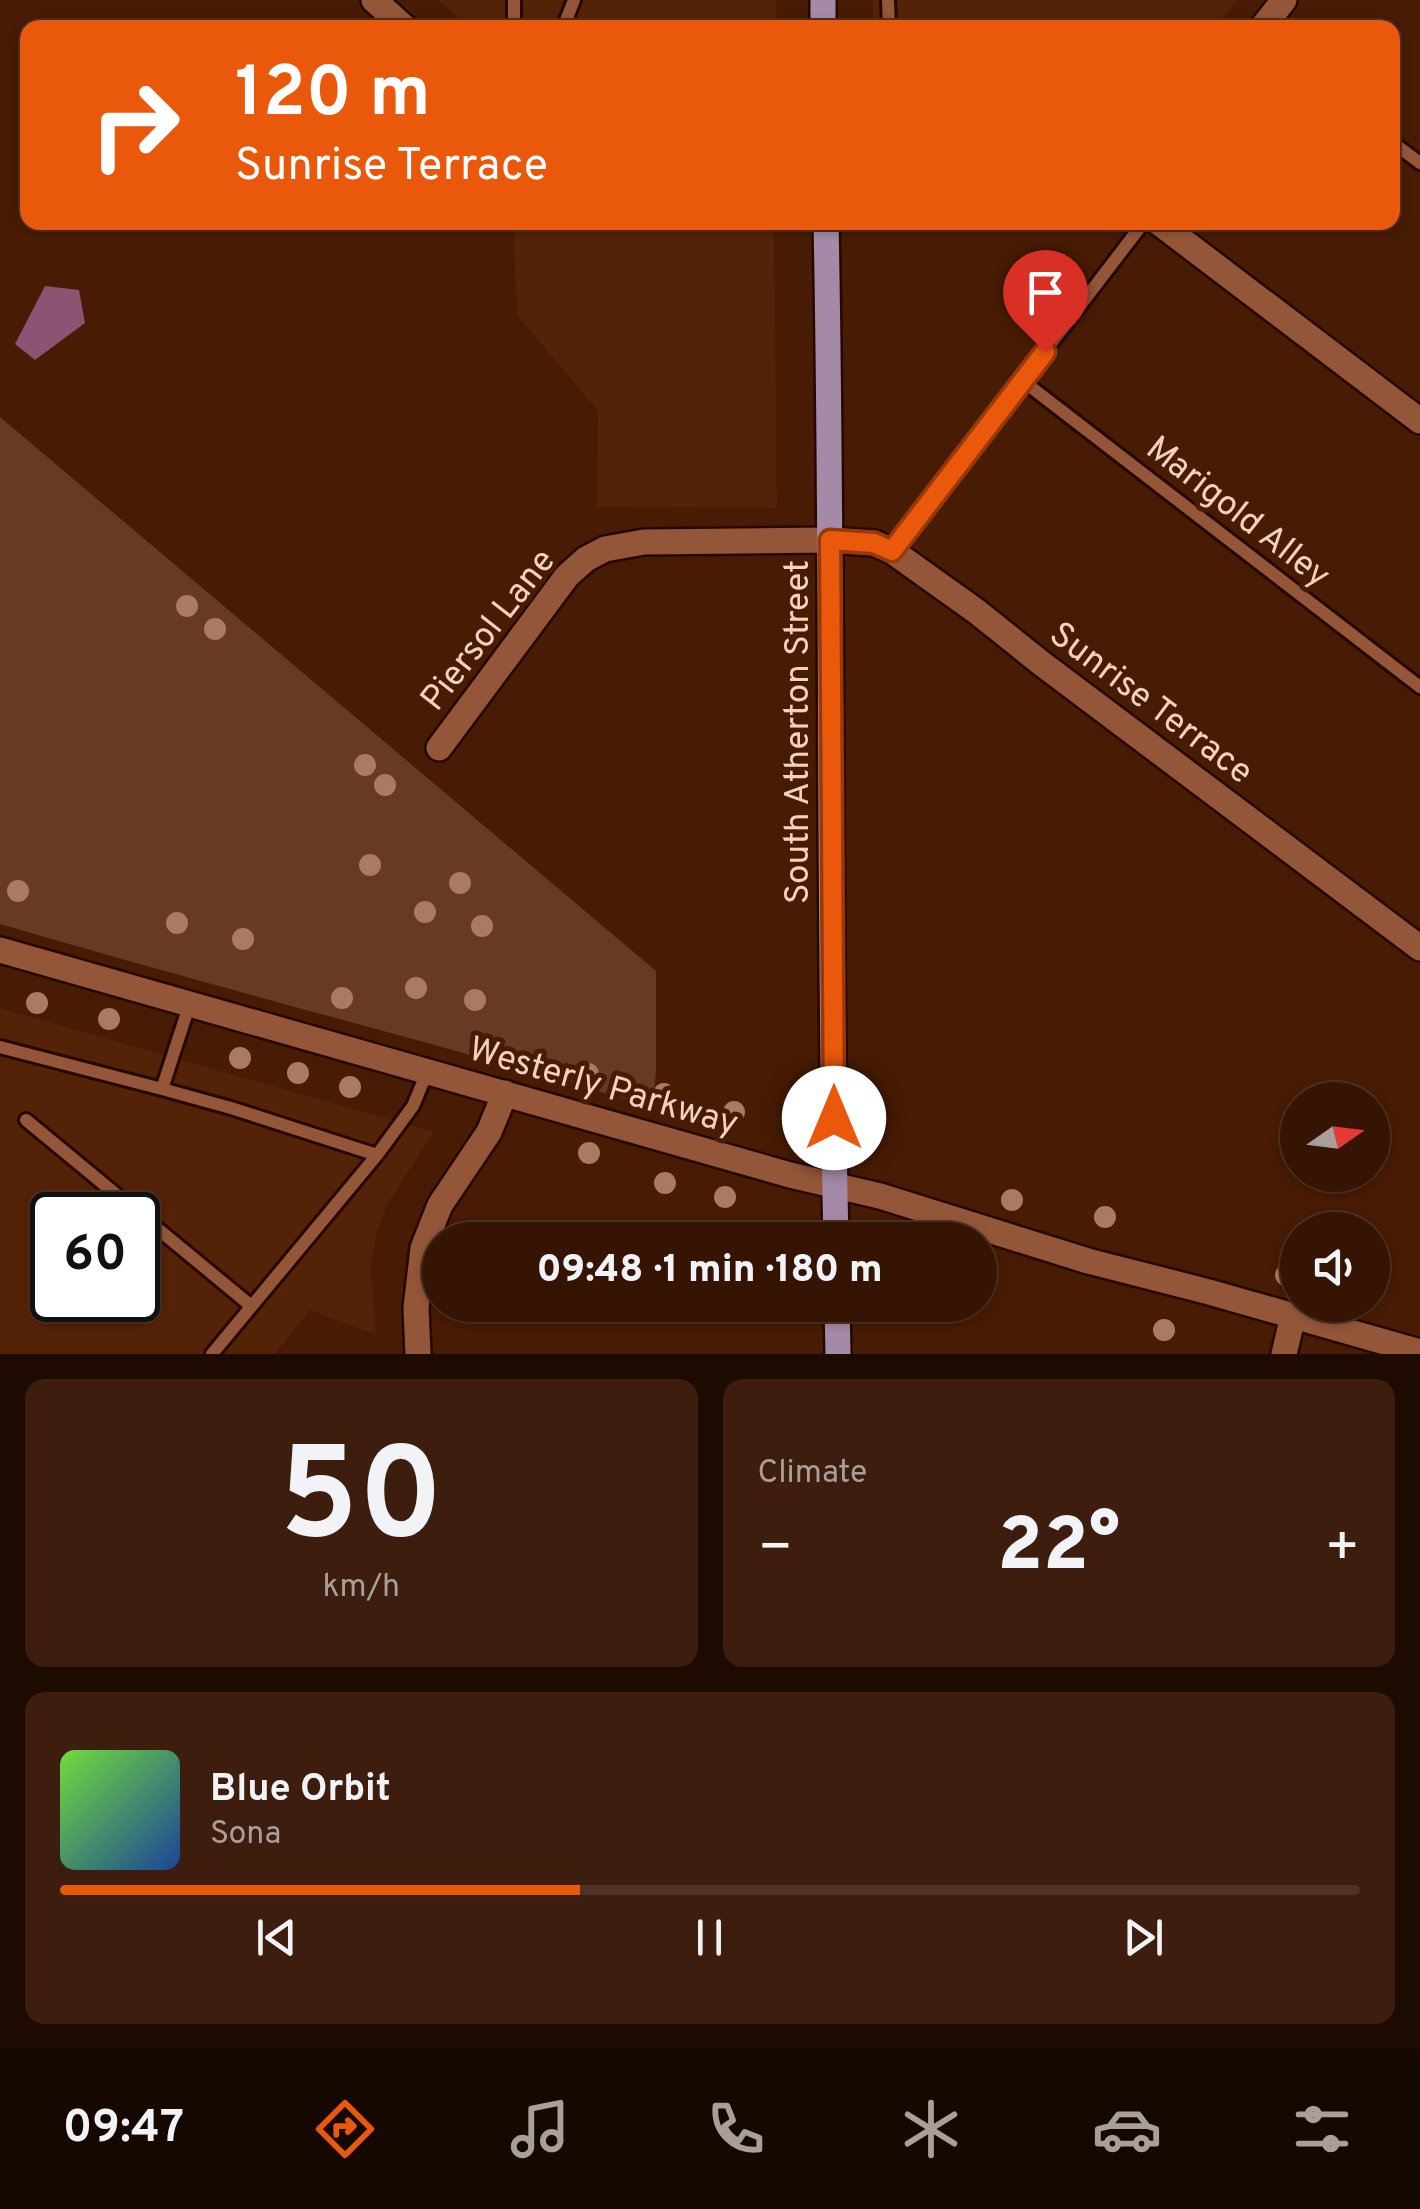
<!DOCTYPE html>
<html lang="en">
<head>
<meta charset="utf-8">
<style>
	body { margin:0; font-family:Overpass,sans-serif; background:#3d1d0d; color:#f1f3f6; height:100vh; display:flex; flex-direction:column; font-size:38px; white-space:nowrap }
	* { box-sizing:border-box; margin:0 }
	p { font-size:32px; color:#aa9e9a }
	.icon { flex:none; width:55px; height:55px; fill:none; stroke:currentColor; stroke-width:2; stroke-linecap:round; stroke-linejoin:round }
	.map { position:relative; height:1354px; overflow:hidden }
	.details { display:flex; flex-direction:column; gap:25px; padding:25px; background:#1d0b02; flex:1 }
	.details>* { flex:none }
	.top-card { position:absolute; left:20px; top:20px; width:1380px; height:210px; border-radius:20px; box-shadow:0 2px 8px #0004,0 0 0 2px #4f3325; background:#ea580c; color:#fff; overflow:hidden }
	.needle { width:65px; rotate:76deg }
	.tools { position:absolute; left:1280px; top:1082px; display:grid; gap:20px }
	.tools a { display:grid; place-items:center; width:110px; height:110px; border-radius:50%; background:#351403; box-shadow:0 2px 8px #0004,0 0 0 2px #4f3325; font-size:50px }
	.speed { position:absolute; left:30px; top:1192px; display:flex; gap:20px; font-size:50px; font-weight:700; text-align:center }
	.speed>* { display:grid; place-content:center; width:130px; height:130px; border-radius:50%; background:#351403; box-shadow:0 2px 8px #0004,0 0 0 2px #4f3325; line-height:1 }
	.speed .limit { border:5px solid #111; border-radius:15px; background:#fff; color:#111 }
	.pin { position:absolute; display:grid; place-items:center; width:85px; height:85px; color:#fff; margin:-102px -42px; border-radius:50% 50% 50% 0; rotate:-45deg; box-shadow:0 0 10px #0007 }
	.pin .icon { rotate:45deg }
	.me { position:absolute; width:110px; margin:-55px; rotate:0deg; stroke-linejoin:round; filter:drop-shadow(0 0 8px #0008) }
	.turn { display:flex; align-items:center; gap:35px; height:210px; padding:0 50px; font-size:45px }
	.turn .icon { width:130px; height:130px; stroke-width:2.5 }
	.turn b { display:block; font-size:70px; line-height:85px }
	.big { font-size:75px; font-weight:800; line-height:1.1 }
	.details .card { flex:1; display:flex; flex-direction:column; justify-content:center; gap:15px; min-width:0; padding:0 35px; border-radius:20px; background:#3d1d0d }
	.details .dial { align-items:center; gap:0 }
	.dial b { font-size:130px; line-height:1 }
	.song { display:flex; align-items:center; gap:30px }
	.cover { width:120px; height:120px; border-radius:15px; background:linear-gradient(135deg,hsl(100 70% 55%),hsl(220 70% 35%)) }
	.played { height:10px; border-radius:5px; background:linear-gradient(90deg,#ea580c 40%,#4f3325 40%) }
	.keys { display:flex; justify-content:space-around; direction:ltr }
	.heat { display:flex; justify-content:space-between; align-items:center; font-size:55px; direction:ltr }
	.details .tiles { flex:1; display:grid; gap:25px; grid-template-columns:1fr 1fr }
	.card:last-child { grid-column:span 2 }
	.trip { position:absolute; left:422px; top:1222px; width:575px; height:100px; border-radius:50px; background:#351403; box-shadow:0 2px 8px #0004,0 0 0 2px #4f3325; font-weight:800; line-height:100px; text-align:center }
	.dock { display:flex; height:160px; justify-content:space-around; align-items:center; background:#150801; color:#aa9e9a }
	.dock .icon { width:70px; height:70px }
	.dock .on { color:#ea580c }
	.dock b { font-size:45px; color:#f1f3f6 }
	.map>svg:first-child { display:block }
</style>
</head>
<body>
<div class="map">
<svg width="1420" height="1354" viewBox="0 0 1420 1354">
	<rect width="100%" height="100%" fill="#471b04"/>
	<path fill="#542207" fill-rule="evenodd" d="M 438,0 L 776,0 L 777,27 L 468,27 Z
		M 873,0 L 1236,0 L 1215,28 L 873,27 Z
		M 513,223 L 774,223 L 777,508 L 597,507 L 598,411 L 517,315 Z
		M 0,1008 L 434,1132 L 388,1203 L 377,1230 L 371,1267 L 376,1335 L 310,1310 L 275,1354 L 0,1354 ZM 52,1215 L 138,1215 L 138,1300 L 52,1300 Z"/>
	<path fill="#673a25" d="M 0,417 L 656,971 L 656,1070 L 653,1107 C 436,1043 217,988 0,924 Z"/>
	<path fill="#8c5373" d="M 45,286 L 79,290 L 85,323 L 35,360 L 15,344 Z"/>
	<g fill="none" stroke-linecap="round" stroke-linejoin="round">
		<defs>
			<path id="service" d="M 514,0 L 514,28
				M 888,0 L 889,28
				M 563,28 L 574,0
				M 1392,142 L 1420,163
				M 1023,381 L 1420,687
				M 892,551 L 1144,222
				M 0,1047 L 162,1089 L 190,1003
				M 162,1089 L 231,1108 L 377,1155 L 413,1106 L 428,1070
				M 26,1120 L 250,1305
				M 212,1354 L 377,1155"/>
			<path id="minor" d="M 374,0 L 405,28
				M 1262,28 L 1284,0
				M 1158,222 L 1420,421
				M 439,748 L 567,576 L 586,559 L 605,549 L 644,542 L 829,540 L 874,543 L 892,551 L 976,611 L 1041,663 L 1420,948
				M 418,1354 L 416,1308 L 423,1248 L 440,1205 L 489,1132 L 505,1093
				M 1284,1354 L 1293,1316"/>
			<path id="secondary" d="M 0,950 L 790,1175 L 880,1196 L 1088,1261 L 1209,1292 L 1420,1352"/>
			<path id="primary" d="M 823,0 L 823,28
				M 826,222 C 833,562 828,901 836,1240
				M 837,1305 L 838,1354"/>
		</defs>
		<use href="#service" stroke="#260800" stroke-width="18"/>
		<use href="#minor" stroke="#260800" stroke-width="30"/>
		<use href="#secondary" stroke="#260800" stroke-width="30"/>
		<use href="#primary" stroke="#260800" stroke-width="30"/>
		<use href="#service" stroke="#945639" stroke-width="12"/>
		<use href="#minor" stroke="#945639" stroke-width="25"/>
		<use href="#secondary" stroke="#945639" stroke-width="25"/>
		<use href="#primary" stroke="#a48aa6" stroke-width="25"/>
	</g>
	<g fill="#ab7a62">
		<circle cx="187" cy="606" r="11"/>
		<circle cx="215" cy="629" r="11"/>
		<circle cx="365" cy="765" r="11"/>
		<circle cx="385" cy="785" r="11"/>
		<circle cx="370" cy="865" r="11"/>
		<circle cx="460" cy="883" r="11"/>
		<circle cx="18" cy="891" r="11"/>
		<circle cx="425" cy="912" r="11"/>
		<circle cx="177" cy="923" r="11"/>
		<circle cx="482" cy="926" r="11"/>
		<circle cx="243" cy="939" r="11"/>
		<circle cx="416" cy="988" r="11"/>
		<circle cx="342" cy="998" r="11"/>
		<circle cx="475" cy="1000" r="11"/>
		<circle cx="37" cy="1003" r="11"/>
		<circle cx="109" cy="1019" r="11"/>
		<circle cx="240" cy="1058" r="11"/>
		<circle cx="298" cy="1073" r="11"/>
		<circle cx="588" cy="1074" r="11"/>
		<circle cx="350" cy="1087" r="11"/>
		<circle cx="664" cy="1094" r="11"/>
		<circle cx="734" cy="1112" r="11"/>
		<circle cx="589" cy="1153" r="11"/>
		<circle cx="665" cy="1183" r="11"/>
		<circle cx="725" cy="1197" r="11"/>
		<circle cx="1012" cy="1200" r="11"/>
		<circle cx="1105" cy="1217" r="11"/>
		<circle cx="1286" cy="1275" r="11"/>
		<circle cx="1164" cy="1330" r="11"/>
	</g>
	<g fill="none" stroke-linecap="round" stroke-linejoin="round">
		<defs>
			<path id="route" d="M 834,1118 L 830,540 L 874,543 L 892,551 L 1045,352"/>
		</defs>
		<use href="#route" stroke="#983908" stroke-width="25"/>
		<use href="#route" stroke="#ea580c" stroke-width="18"/>
	</g>
	<g text-anchor="middle" stroke-width="10" stroke-linejoin="round" paint-order="stroke">
		<g font-size="35" fill="#f4d0c0" stroke="#471b04">
			<text transform="translate(1239 511) rotate(38)" y="12">Marigold Alley</text>
			<text transform="translate(487 629) rotate(-52)" y="12">Piersol Lane</text>
			<text transform="translate(1152 702) rotate(37)" y="12">Sunrise Terrace</text>
			<text transform="translate(796 732) rotate(-90)" y="12">South Atherton Street</text>
			<text transform="translate(604 1085) rotate(16)" y="12">Westerly Parkway</text>
		</g>
	</g>
</svg>
<div class="tools">
<a><svg class="needle" viewBox="-14 -14 28 28"><path d="M0-13l5 13h-10z" fill="#e53935"/><path d="M0 13l5-13h-10z" fill="#aa9e9a"/></svg></a>
<a><svg class="icon" aria-label="sound" viewBox="0 0 24 24"><path d="M4 9h4l5-4v14l-5-4H4zM17 9q2 3 0 6"/></svg></a>
</div>
<div class="speed"><div class="limit">60</div></div>
<div class="pin" style="left:1045px;top:352px;background:#d93025"><svg class="icon" aria-label="arrive" viewBox="0 0 24 24"><path d="M6 21V4h12l-3 4 3 4H6"/></svg></div>
<svg class="me" style="left:834px;top:1118px" viewBox="-20 -20 40 40"><circle r="19" fill="#fff"/><path d="M0-13L10 11 0 6-10 11z" fill="#ea580c"/></svg>
<div class="trip">09:48 · 1 min · 180 m</div>
<div class="top-card">
<div class="turn"><svg class="icon" aria-label="right" viewBox="0 0 24 24"><path d="M7 20v-9h11M14 6l5 5-5 5"/></svg><div><b>120 m</b>Sunrise Terrace</div></div>
</div>
</div>
<section class="details">
<div class="tiles">
<div class="card dial"><b>50</b><p>km/h</p></div>
<div class="card"><p>Climate</p>
<div class="heat"><a>−</a><b class="big">22°</b><a>+</a></div>
</div>
<div class="card">
<div class="song"><i class="cover"></i><div><b>Blue Orbit</b><p>Sona</p></div></div>
<div class="played"></div>
<div class="keys"><svg class="icon" aria-label="previous" viewBox="0 0 24 24"><path d="M18 5L8 12l10 7zM5 5v14"/></svg><svg class="icon" aria-label="pause" viewBox="0 0 24 24"><path d="M8 5v14M16 5v14"/></svg><svg class="icon" aria-label="next" viewBox="0 0 24 24"><path d="M6 5l10 7-10 7zM19 5v14"/></svg></div>
</div>
</div>
</section>
<nav class="dock">
<b>09:47</b>
<svg class="icon on" aria-label="directions" viewBox="0 0 24 24"><path d="M12 3l9 9-9 9-9-9zM9 14v-3h6M13 9l2 2-2 2"/></svg>
<svg class="icon" aria-label="music" viewBox="0 0 24 24"><path d="M9 18V5l10-2v13"/><circle cx="6" cy="18" r="3"/><circle cx="16" cy="16" r="3"/></svg>
<svg class="icon" aria-label="phone" viewBox="0 0 24 24"><path d="M5 4h4l2 5-3 2q2 4 5 5l2-3 5 2v4C11 20 4 13 5 4z"/></svg>
<svg class="icon" aria-label="climate" viewBox="0 0 24 24"><path d="M12 3v18M4 7l16 10M4 17L20 7"/></svg>
<svg class="icon" aria-label="car" viewBox="0 0 24 24"><path d="M5 17H2v-5l4-1 3-4h7l3 4 3 1v5h-3M9 17h6M6 11h13"/><circle cx="7" cy="17" r="2"/><circle cx="17" cy="17" r="2"/></svg>
<svg class="icon" aria-label="filters" viewBox="0 0 24 24"><path d="M4 7h16M4 17h16"/><circle cx="9" cy="7" r="2"/><circle cx="15" cy="17" r="2"/></svg>
</nav>
</body>
</html>
